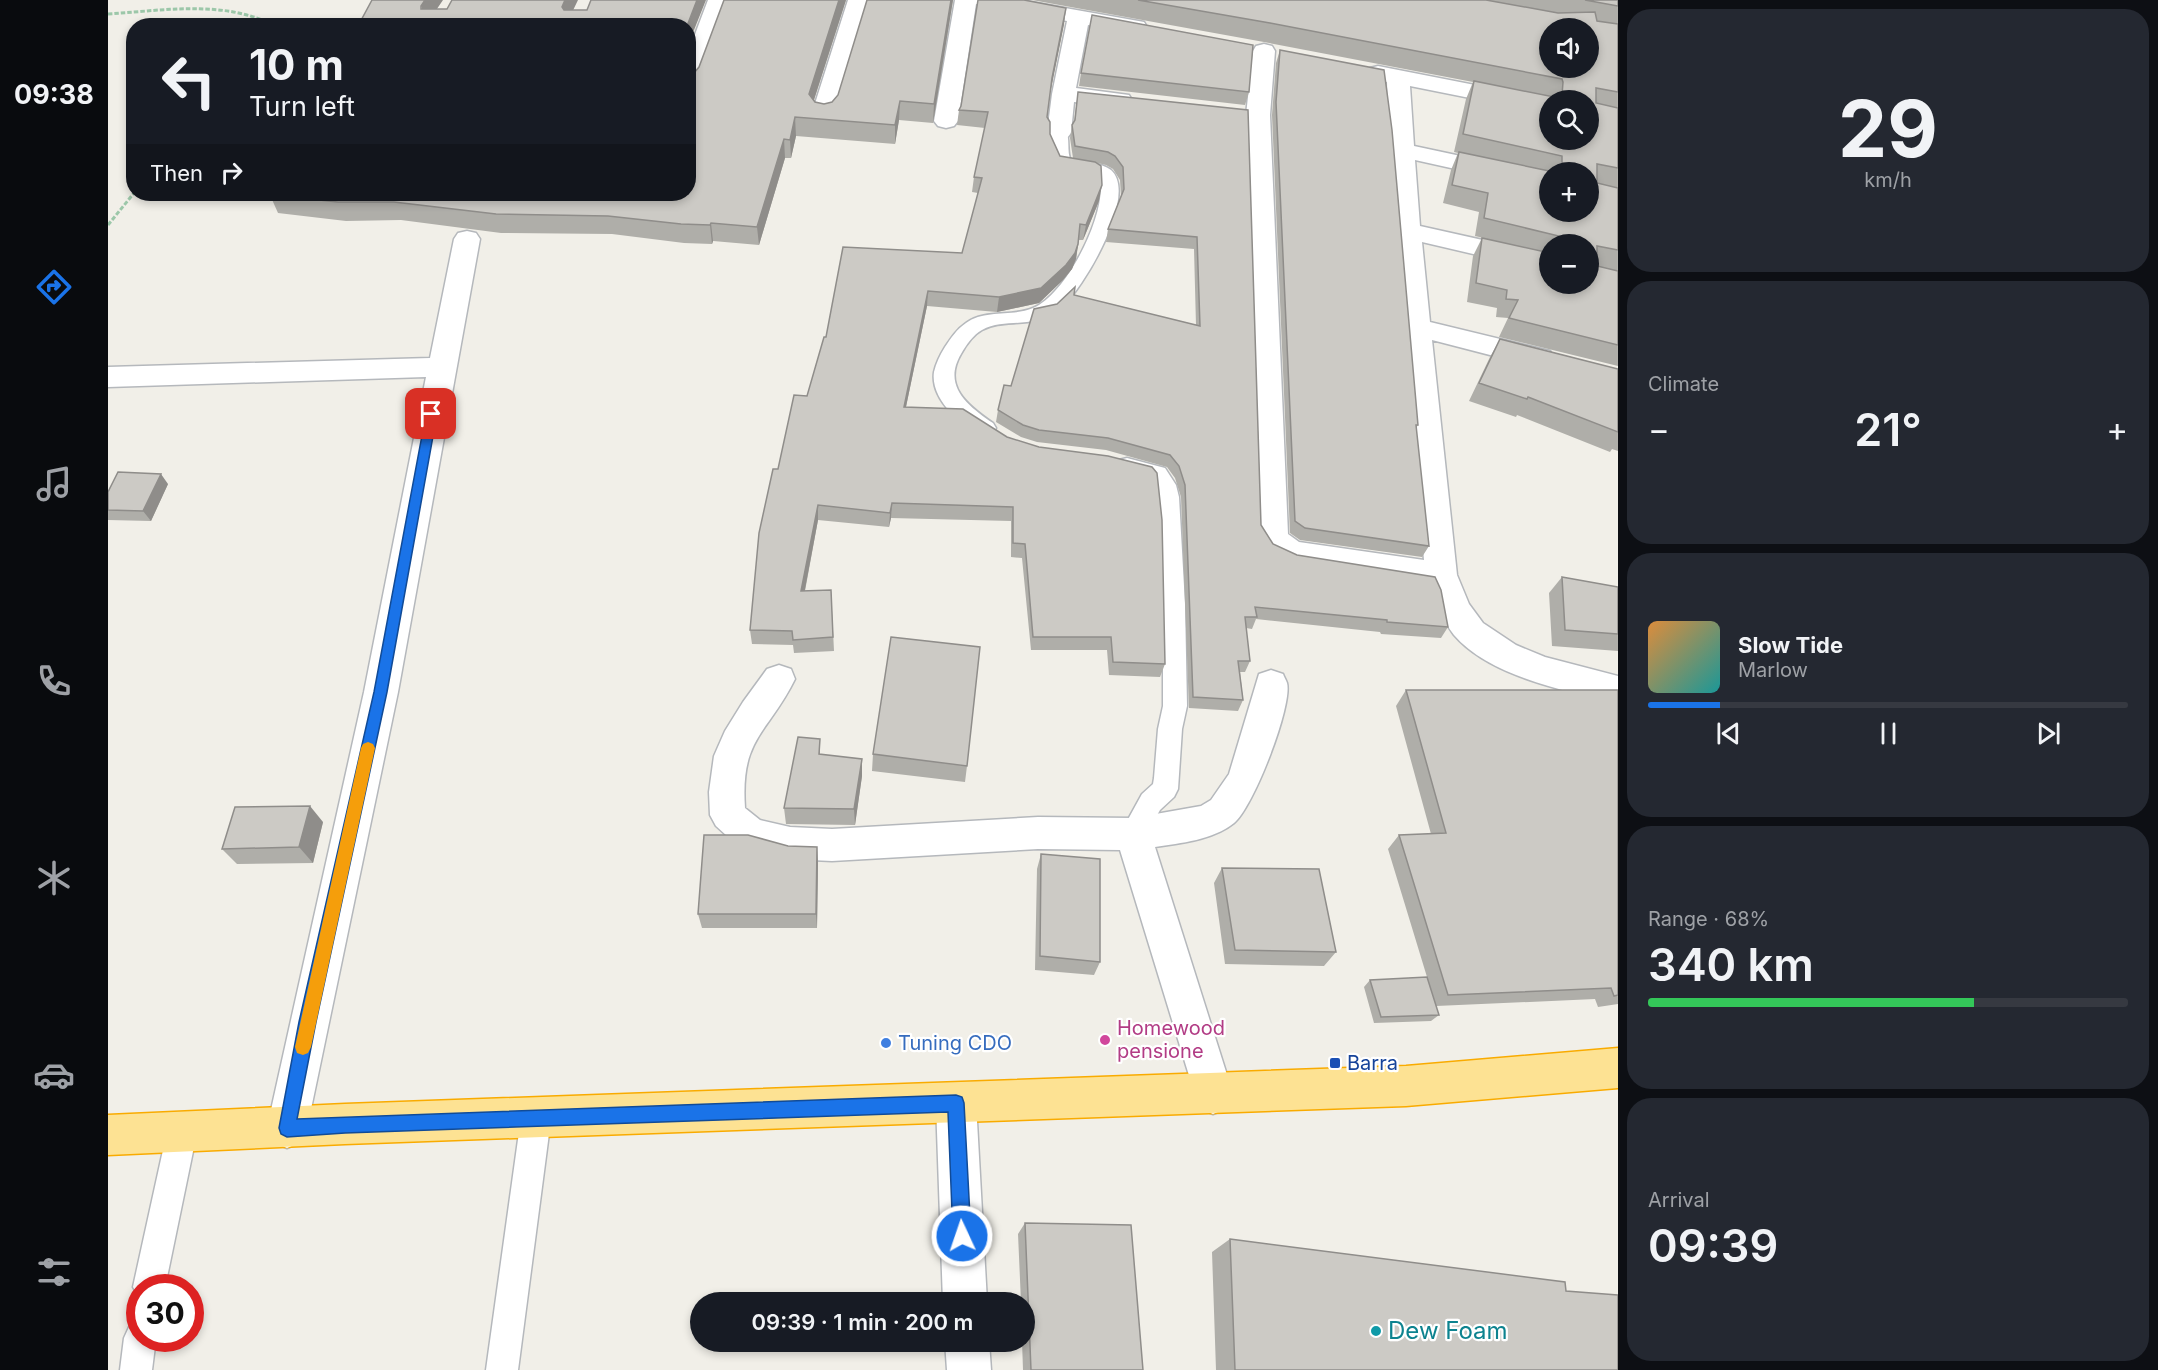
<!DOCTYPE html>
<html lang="en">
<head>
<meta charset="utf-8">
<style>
	body { margin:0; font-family:Inter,sans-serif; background:#242831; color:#f1f3f6; height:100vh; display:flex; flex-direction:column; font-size:22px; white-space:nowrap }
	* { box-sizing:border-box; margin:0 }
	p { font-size:20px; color:#9ea1a6 }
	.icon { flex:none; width:33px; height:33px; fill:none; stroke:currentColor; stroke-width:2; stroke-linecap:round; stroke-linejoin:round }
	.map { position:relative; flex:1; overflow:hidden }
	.details { display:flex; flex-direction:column; gap:9px; padding:9px; background:#0d0f14; width:540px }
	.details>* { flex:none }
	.top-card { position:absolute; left:18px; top:18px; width:570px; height:183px; border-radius:24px; box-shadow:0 3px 9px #0003; background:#171b24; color:#f1f3f6; overflow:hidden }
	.fabs { position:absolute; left:1431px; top:18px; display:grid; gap:12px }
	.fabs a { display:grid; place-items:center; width:60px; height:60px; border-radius:50%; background:#171b24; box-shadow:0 3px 9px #0003; font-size:30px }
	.speed { position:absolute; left:18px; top:1274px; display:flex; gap:12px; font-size:30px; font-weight:700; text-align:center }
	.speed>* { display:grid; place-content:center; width:78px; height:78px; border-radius:50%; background:#171b24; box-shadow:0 3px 9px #0003; line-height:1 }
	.speed .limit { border:9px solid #d22; background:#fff; color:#111 }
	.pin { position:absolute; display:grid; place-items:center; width:51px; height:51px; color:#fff; margin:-26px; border-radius:12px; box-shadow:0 3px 9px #0006 }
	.me { position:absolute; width:66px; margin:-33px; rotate:357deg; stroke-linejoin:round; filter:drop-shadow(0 0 4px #0008) }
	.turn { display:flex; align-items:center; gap:21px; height:126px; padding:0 24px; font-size:27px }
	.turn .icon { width:78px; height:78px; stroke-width:2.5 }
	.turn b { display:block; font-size:42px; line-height:51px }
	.then { display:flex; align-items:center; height:57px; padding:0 24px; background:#0003; gap:12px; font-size:22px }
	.big { font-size:45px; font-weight:600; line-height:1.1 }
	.details .widget { flex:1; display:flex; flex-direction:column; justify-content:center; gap:9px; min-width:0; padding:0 21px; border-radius:24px; background:#242831 }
	.details .dial { align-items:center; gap:0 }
	.dial b { font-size:78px; line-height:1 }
	.song { display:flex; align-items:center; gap:18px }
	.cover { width:72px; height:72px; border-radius:9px; background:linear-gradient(135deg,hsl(30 70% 55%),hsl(180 70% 35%)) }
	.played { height:6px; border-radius:3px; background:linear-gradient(90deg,#1a73e8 15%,#363941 15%) }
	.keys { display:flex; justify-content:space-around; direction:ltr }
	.heat { display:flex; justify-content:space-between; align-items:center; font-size:33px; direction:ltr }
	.charge { height:9px; border-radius:4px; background:linear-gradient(90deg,#34c759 68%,#363941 0) }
	.trip { position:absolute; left:582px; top:1292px; width:345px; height:60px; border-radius:30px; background:#171b24; box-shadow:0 3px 9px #0003; font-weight:600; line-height:60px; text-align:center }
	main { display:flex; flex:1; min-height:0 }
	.dock { display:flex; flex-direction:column; width:108px; justify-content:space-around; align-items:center; background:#090b0e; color:#9ea1a6 }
	.dock .icon { width:42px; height:42px }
	.dock .on { color:#1a73e8 }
	.dock b { font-size:27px; color:#f1f3f6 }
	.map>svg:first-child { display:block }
</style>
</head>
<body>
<main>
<nav class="dock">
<b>09:38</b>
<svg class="icon on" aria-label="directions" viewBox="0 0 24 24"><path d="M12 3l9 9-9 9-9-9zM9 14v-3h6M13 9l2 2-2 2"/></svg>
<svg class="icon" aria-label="music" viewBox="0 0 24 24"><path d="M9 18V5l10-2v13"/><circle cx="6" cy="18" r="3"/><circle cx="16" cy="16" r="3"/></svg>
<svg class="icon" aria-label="phone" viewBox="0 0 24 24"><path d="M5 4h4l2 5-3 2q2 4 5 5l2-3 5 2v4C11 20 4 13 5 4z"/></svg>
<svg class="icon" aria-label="climate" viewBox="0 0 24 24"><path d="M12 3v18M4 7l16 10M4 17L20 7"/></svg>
<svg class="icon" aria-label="car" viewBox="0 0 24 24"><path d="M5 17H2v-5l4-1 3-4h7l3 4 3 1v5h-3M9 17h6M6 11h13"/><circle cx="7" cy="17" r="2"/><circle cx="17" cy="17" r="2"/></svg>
<svg class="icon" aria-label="filters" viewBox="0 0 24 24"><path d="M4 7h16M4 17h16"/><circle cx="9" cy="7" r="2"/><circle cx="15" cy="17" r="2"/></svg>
</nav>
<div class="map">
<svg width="1510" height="1370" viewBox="0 0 1510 1370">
	<rect width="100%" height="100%" fill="#f1efe8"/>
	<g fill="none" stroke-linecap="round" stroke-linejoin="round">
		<defs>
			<path id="lane" d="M 951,128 L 957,129 C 963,138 958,151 963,161 C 975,163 993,162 1003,170 C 1031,195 975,289 953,308 C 924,331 898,317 874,330 C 865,335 858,345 853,354 C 834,386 860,406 885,423 L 888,428 L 885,433 L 878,436 C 854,428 822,399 826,372 C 828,363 832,355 837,347 C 843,338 849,329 858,323 C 877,309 904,317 925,308 C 958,295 999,214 992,180 L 985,175 L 950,169 C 943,158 938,141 945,129 Z
				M 1019,458 L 1057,468 L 1068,485 L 1071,497 L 1077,604 L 1079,706 L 1074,729 L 1070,789 L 1066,797 L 1052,810 L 1034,842 L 1025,846 L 1016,842 L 1012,834 L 1034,794 L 1045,784 L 1046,778 L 1050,729 L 1055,706 L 1055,604 L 1049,497 L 1042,480 L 1011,472 L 1008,466 L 1011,460 Z
				M 428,1103 L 438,1108 L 443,1118 L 410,1370 L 378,1370 L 413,1118 L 418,1108 Z
				M 74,1117 L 84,1122 L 89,1132 L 57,1287 L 32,1287 L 32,1299 L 25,1287 L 59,1132 L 64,1122 Z
				M 32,1322 L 32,1338 L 48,1338 L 44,1370 L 12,1370 L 16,1338 L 21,1327 Z"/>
			<path id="street" d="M 600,0 L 622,0 L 591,84 L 588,89 L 580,91 L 580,53 Z
				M 740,0 L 762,0 L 728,113 L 724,118 L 716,120 L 708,118 L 704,113 Z
				M 847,0 L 912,0 L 1036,22 L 1039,27 L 1036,32 L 1028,34 L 980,25 L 968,88 L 1021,95 L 1024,100 L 1021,105 L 1013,107 L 966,102 L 963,133 L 959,138 L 951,140 L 943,138 L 939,133 L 944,94 L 959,21 L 868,4 L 850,121 L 846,126 L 838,128 L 830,126 L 826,121 Z
				M 1156,44 L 1164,46 L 1167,51 L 1162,115 L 1180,534 L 1191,542 L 1316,560 L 1281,150 L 1279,82 L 1262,78 L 1259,73 L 1262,68 L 1270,66 L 1444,100 L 1442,100 L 1442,114 L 1302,86 L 1306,146 L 1442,175 L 1442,190 L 1307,160 L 1312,226 L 1442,255 L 1442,272 L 1314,242 L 1322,322 L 1442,351 L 1446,358 L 1442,365 L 1432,368 L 1324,340 L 1349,575 L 1361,604 L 1375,623 L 1408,645 L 1437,657 L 1510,676 L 1510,704 C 1459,691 1382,677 1346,635 C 1335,621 1328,602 1321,586 C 1290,581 1184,571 1163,555 C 1157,551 1153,542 1150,536 L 1138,115 L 1145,51 L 1148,46 Z
				M 359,231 L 368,233 L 372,239 L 290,692 L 199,1128 L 193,1142 L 179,1148 L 165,1142 L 159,1128 L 256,692 L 318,377 L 0,387 L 0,367 L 322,358 L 346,239 L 350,233 Z
				M 671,665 L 683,669 L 687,679 C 660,734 632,737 637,808 L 652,820 L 682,827 L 724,829 L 930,817 L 1025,818 L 1093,806 L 1103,800 L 1121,774 L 1151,674 L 1163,670 L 1175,674 C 1176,677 1178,680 1179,683 C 1185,705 1145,808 1126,823 C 1105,840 1073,843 1047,847 L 1125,1094 L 1119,1108 L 1105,1114 L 1091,1108 L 1012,850 L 930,849 L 724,861 L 682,859 L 629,845 L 608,826 L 602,815 L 601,792 L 606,756 L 617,731 L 635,702 L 659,669 Z
				M 848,1083 L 862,1089 L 868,1103 L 879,1302 L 835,1302 L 828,1103 L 834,1089 Z
				M 837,1341 L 881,1341 L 883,1370 L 839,1370 Z"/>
			<path id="highway" d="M 1510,1048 L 1510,1088 L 1298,1106 L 237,1144 L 0,1155 L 0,1115 L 237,1104 L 1298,1066 Z"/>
		</defs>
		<use href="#lane" stroke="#b5b8bc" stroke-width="3"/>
		<use href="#street" stroke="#b5b8bc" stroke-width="3"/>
		<use href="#highway" stroke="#f9ab00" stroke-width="3"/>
		<path stroke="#9cc7a9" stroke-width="3" stroke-dasharray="4.5 2" stroke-linecap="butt" d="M 0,14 C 50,11 106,1 154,20 L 155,26
			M 0,225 L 26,193"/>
		<use href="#lane" fill="#fff" fill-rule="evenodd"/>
		<use href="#street" fill="#fff" fill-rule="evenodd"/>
		<use href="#highway" fill="#fde293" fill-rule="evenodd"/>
	</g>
	<path fill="#afaea9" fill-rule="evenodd" d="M 738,0 L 706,100 L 707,102 L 716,104 L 724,102 L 730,95 L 759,0 L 845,0 L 825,123 L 791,120 L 787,144 L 688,136 L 683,158 L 677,158 L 651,245 L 605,241 L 604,244 L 576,243 L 504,234 L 393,233 L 293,220 L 238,221 L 170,213 L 162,195 L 586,73 Z
		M 924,0 L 1510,0 L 1510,366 L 1391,337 L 1400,318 L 1388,317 L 1389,308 L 1359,302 L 1365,256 L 1374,238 L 1380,239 L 1367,236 L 1371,212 L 1335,203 L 1343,170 L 1350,153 L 1346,152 L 1358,99 L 1365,82 L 1156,42 ZM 1442,172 L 1480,172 L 1442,212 ZM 1442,244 L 1480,244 L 1442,284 Z
		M 956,24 L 942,93 L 939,117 L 942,134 L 952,156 L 965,158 L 962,138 L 964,125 L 966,122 L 970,92 L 1140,110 L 1153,525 L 1165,544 L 1340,627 L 1333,638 L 1273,634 L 1272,632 L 1148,619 L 1144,629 L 1138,628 L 1142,661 L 1137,672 L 1132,672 L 1135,700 L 1130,711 L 1081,708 L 1073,497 L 1067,478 L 1059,467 L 998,450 L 929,442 L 913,437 L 888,422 L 890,410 L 949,304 L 966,295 L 1088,325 L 1086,249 L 998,242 L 1000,229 L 1013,196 L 1012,180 L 1005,169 L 998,165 L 990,163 L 991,201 L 975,240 L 971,240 L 968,259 L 964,269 L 955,280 L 931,303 L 889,312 L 819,306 L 798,407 L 855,409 L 1057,664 L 1052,677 L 1001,675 L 999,650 L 923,650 L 914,558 L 903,557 L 903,521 L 783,518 L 781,527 L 710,520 L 697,591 L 723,590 L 726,651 L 686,653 L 685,645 L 644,644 L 642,630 L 670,469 L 699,396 L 718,337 L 854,253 L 870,193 L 864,192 L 866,177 L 877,128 L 849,125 L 851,110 L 853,106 Z
		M 1172,50 L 1310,425 L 1308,428 L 1321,546 L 1314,557 L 1192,540 L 1182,533 L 1164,115 L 1168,63 Z
		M 973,73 L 1141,92 L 1137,105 L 971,86 Z
		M 1392,339 L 1510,369 L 1510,451 L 1504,449 L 1502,452 L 1409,415 L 1408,417 L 1361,401 L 1382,357 Z
		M 60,484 L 43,521 L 0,520 L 0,492 Z
		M 1454,577 L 1510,587 L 1510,651 L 1444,646 L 1441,593 Z
		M 1298,690 L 1510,690 L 1510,1004 L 1490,1007 L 1487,999 L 1328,1006 L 1331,1015 L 1323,1021 L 1266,1023 L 1256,987 L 1262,980 L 1319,977 L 1280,849 L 1291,835 L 1323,834 L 1288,706 Z
		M 712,739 L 712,754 L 754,776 L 747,825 L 678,824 L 676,808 Z
		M 765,754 L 859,766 L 857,782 L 764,771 Z
		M 215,822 L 205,863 L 129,864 L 114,849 Z
		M 680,846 L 709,847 L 710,863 L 709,928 L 594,928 L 590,914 Z
		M 933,854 L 992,962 L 986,975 L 927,970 L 929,869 Z
		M 1114,868 L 1228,952 L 1216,966 L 1117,964 L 1106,883 Z
		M 917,1223 L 1035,1370 L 915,1370 L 914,1341 L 916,1341 L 916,1302 L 913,1302 L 910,1234 Z
		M 1122,1239 L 1458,1291 L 1510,1370 L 1108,1370 L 1104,1252 Z"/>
	<path fill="#8f8d8a" d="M 317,0 L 335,0 L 318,25 L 313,6 Z
		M 457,0 L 470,0 L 458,25 L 454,7 Z
		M 589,0 L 598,0 L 580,45 L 580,26 L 579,26 Z
		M 731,0 L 738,0 L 702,112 L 701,94 Z
		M 843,0 L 845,0 L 825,123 L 826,104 Z
		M 958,8 L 956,24 L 942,94 L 944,78 Z
		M 792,101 L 791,120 L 787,144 L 787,125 Z
		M 687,117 L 688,136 L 683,158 L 682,140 Z
		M 676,139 L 677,158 L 651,245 L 649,227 Z
		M 994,185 L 991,201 L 975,240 L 978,225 Z
		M 603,223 L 605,241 L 604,244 L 602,225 Z
		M 970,244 L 968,259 L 964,269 L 955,280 L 931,303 L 889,312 L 891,297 Z
		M 820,291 L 819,306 L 795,421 L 796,407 Z
		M 53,474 L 60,484 L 43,521 L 35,511 Z
		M 784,503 L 783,518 L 781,527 L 782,513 Z
		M 710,505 L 710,520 L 694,605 L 693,591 Z
		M 754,759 L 754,776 L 747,825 L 746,809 Z
		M 202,806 L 215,822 L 205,863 L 191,847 Z
		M 709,847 L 710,863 L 709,928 L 708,914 Z"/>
	<path fill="#cccac5" stroke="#8f8d8a" stroke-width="1.5" fill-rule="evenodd" d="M 264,0 L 317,0 L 313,6 L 313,9 L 339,9 L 344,0 L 457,0 L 454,7 L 456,10 L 479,10 L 483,0 L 589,0 L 579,26 L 250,26 Z
		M 616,0 L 731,0 L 701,94 L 707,102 L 716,104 L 724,102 L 730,95 L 759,0 L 843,0 L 826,104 L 792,101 L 787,125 L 687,117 L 682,140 L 676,139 L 649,227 L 603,223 L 602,225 L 573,224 L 500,216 L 388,214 L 286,202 L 230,202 L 162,195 L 163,194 L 580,194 L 580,74 L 586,73 L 591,67 Z
		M 870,0 L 916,0 L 958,8 L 944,78 L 939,117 L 942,122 L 942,134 L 952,156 L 987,162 L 993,166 L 994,185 L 978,225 L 972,224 L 970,244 L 967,253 L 958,265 L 933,288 L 891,297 L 820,291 L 796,407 L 855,409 L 899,437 L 931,447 L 1000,456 L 1044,467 L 1049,473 L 1054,520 L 1057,664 L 1005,662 L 1003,637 L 925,637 L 917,544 L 905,543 L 905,507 L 784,503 L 782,513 L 710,505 L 693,591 L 723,590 L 725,637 L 685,640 L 684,631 L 642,630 L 651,533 L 665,469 L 670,469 L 686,395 L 699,396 L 716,337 L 718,337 L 735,247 L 854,253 L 874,178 L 866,177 L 880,112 L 851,110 L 853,106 Z
		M 1030,0 L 1378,0 L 1450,13 L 1487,12 L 1489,21 L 1510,24 L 1510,92 L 1488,88 L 1488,103 L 1510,108 L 1510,168 L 1489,164 L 1489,183 L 1510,188 L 1510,250 L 1489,246 L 1489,266 L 1510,271 L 1510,345 L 1401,318 L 1410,300 L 1398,299 L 1399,290 L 1368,283 L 1374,238 L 1442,253 L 1442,284 L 1480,284 L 1480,244 L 1455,244 L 1455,237 L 1376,218 L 1380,193 L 1344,185 L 1351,152 L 1446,172 L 1442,172 L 1442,212 L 1480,212 L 1480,172 L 1453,172 L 1454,171 L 1454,156 L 1355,134 L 1366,81 L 1451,98 L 1454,95 L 1455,82 L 1454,79 L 1162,23 ZM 1442,28 L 1480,28 L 1480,68 L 1442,68 ZM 1442,100 L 1480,100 L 1480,140 L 1442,140 Z
		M 1477,0 L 1510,0 L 1510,6 Z
		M 984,15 L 1145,45 L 1141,92 L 973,73 Z
		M 1172,50 L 1276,70 L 1284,130 L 1310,425 L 1308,425 L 1321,546 L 1197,528 L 1187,521 L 1168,102 Z
		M 970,92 L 1140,110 L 1153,525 L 1165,544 L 1189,555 L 1327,577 L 1333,590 L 1340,627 L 1279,622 L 1279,620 L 1147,607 L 1149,617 L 1137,617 L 1142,661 L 1130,661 L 1135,700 L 1085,697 L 1077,485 L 1071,466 L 1062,455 L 1000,438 L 931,430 L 915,425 L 890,410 L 896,385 L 903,386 L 926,309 L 949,304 L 967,287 L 966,295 L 1092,326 L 1089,237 L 1000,229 L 1016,189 L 1015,167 L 1007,156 L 1000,152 L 967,146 L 964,125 L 967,120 Z
		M 1392,339 L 1510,369 L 1510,432 L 1420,397 L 1419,399 L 1371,383 Z
		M 10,472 L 53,474 L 35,511 L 0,510 L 0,492 Z
		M 1454,577 L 1510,587 L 1510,634 L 1457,630 Z
		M 783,637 L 872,647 L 859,766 L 765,754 Z
		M 1298,690 L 1510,690 L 1510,995 L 1506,996 L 1503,988 L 1340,995 L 1291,835 L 1338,833 Z
		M 690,737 L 712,739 L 711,754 L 754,759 L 746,809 L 676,808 Z
		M 202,806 L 191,847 L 114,849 L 127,807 Z
		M 596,835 L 640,835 L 680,846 L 709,847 L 708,914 L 590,914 Z
		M 933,854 L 992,859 L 992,962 L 932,956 Z
		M 1114,868 L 1211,869 L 1228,952 L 1127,950 Z
		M 1319,977 L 1331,1015 L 1273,1017 L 1262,980 Z
		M 917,1223 L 1023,1225 L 1035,1370 L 923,1370 Z
		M 1122,1239 L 1457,1282 L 1458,1291 L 1510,1295 L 1510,1370 L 1127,1370 Z"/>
	<path fill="#1a73e8" stroke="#114b97" stroke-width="1.5" d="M 323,409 L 329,414 L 279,692 L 208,1022 L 189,1119 L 848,1095 L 854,1097 L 856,1103 L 863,1236 L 860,1242 L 854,1244 L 848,1242 L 845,1236 L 840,1112 L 237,1133 L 179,1137 L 173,1134 L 171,1128 L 191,1022 L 266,692 L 318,414 Z"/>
	<path fill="#f59e0b" d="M 260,742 L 265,744 L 267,748 L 203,1047 L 200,1053 L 195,1055 L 189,1053 L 187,1047 L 253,748 L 255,744 Z"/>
	<circle fill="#d1479c" stroke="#fff" stroke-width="2" cx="997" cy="1040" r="6"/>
	<circle fill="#3f7fe0" stroke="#fff" stroke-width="2" cx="778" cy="1043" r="6"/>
	<rect fill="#1a4fb4" stroke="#fff" stroke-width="2" x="1221" y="1057" width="12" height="12" rx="3"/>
	<circle fill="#0f9aa8" stroke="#fff" stroke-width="2" cx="1268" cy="1331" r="6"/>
	<g text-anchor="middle" stroke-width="4.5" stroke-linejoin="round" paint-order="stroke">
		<g font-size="20" fill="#b23c85" stroke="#fff" text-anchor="start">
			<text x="1009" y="1035">Homewood<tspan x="1009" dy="23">pensione</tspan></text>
		</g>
		<g font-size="20" fill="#366cbe" stroke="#fff" text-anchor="start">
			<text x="790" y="1050">Tuning CDO</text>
		</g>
		<g font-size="20" fill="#164399" stroke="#fff" text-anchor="start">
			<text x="1239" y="1070">Barra</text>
		</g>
		<g font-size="24" fill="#0d838f" stroke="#fff" text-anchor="start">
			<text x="1280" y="1339">Dew Foam</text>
		</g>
	</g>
</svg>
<div class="fabs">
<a><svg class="icon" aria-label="sound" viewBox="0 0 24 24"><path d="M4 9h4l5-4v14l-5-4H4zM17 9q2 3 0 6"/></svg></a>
<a><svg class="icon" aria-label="search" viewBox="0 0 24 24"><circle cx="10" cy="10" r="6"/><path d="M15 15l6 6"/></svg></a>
<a>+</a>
<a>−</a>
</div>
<div class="speed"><div class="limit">30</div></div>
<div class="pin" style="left:323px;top:414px;background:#d93025"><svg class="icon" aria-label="arrive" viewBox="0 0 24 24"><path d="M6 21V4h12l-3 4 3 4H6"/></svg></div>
<svg class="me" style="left:854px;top:1236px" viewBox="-20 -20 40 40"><circle r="17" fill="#1a73e8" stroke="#fff" stroke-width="3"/><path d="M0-11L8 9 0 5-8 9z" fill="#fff"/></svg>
<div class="trip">09:39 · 1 min · 200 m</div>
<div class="top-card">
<div class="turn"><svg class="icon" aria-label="left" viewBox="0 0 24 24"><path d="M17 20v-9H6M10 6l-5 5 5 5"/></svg><div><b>10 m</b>Turn left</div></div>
<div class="then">Then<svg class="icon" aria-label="right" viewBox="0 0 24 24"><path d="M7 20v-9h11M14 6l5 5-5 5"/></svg></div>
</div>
</div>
<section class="details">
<div class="widget dial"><b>29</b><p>km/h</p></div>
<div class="widget"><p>Climate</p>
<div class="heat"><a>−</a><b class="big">21°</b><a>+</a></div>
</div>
<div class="widget">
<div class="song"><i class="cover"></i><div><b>Slow Tide</b><p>Marlow</p></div></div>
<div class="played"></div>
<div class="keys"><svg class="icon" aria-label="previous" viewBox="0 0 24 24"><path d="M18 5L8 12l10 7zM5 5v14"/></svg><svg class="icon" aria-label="pause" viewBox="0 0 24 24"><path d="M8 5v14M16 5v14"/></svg><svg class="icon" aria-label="next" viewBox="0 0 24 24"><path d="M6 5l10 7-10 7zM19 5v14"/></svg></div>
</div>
<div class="widget"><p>Range · 68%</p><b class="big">340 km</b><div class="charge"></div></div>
<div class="widget"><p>Arrival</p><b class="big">09:39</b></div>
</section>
</main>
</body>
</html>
